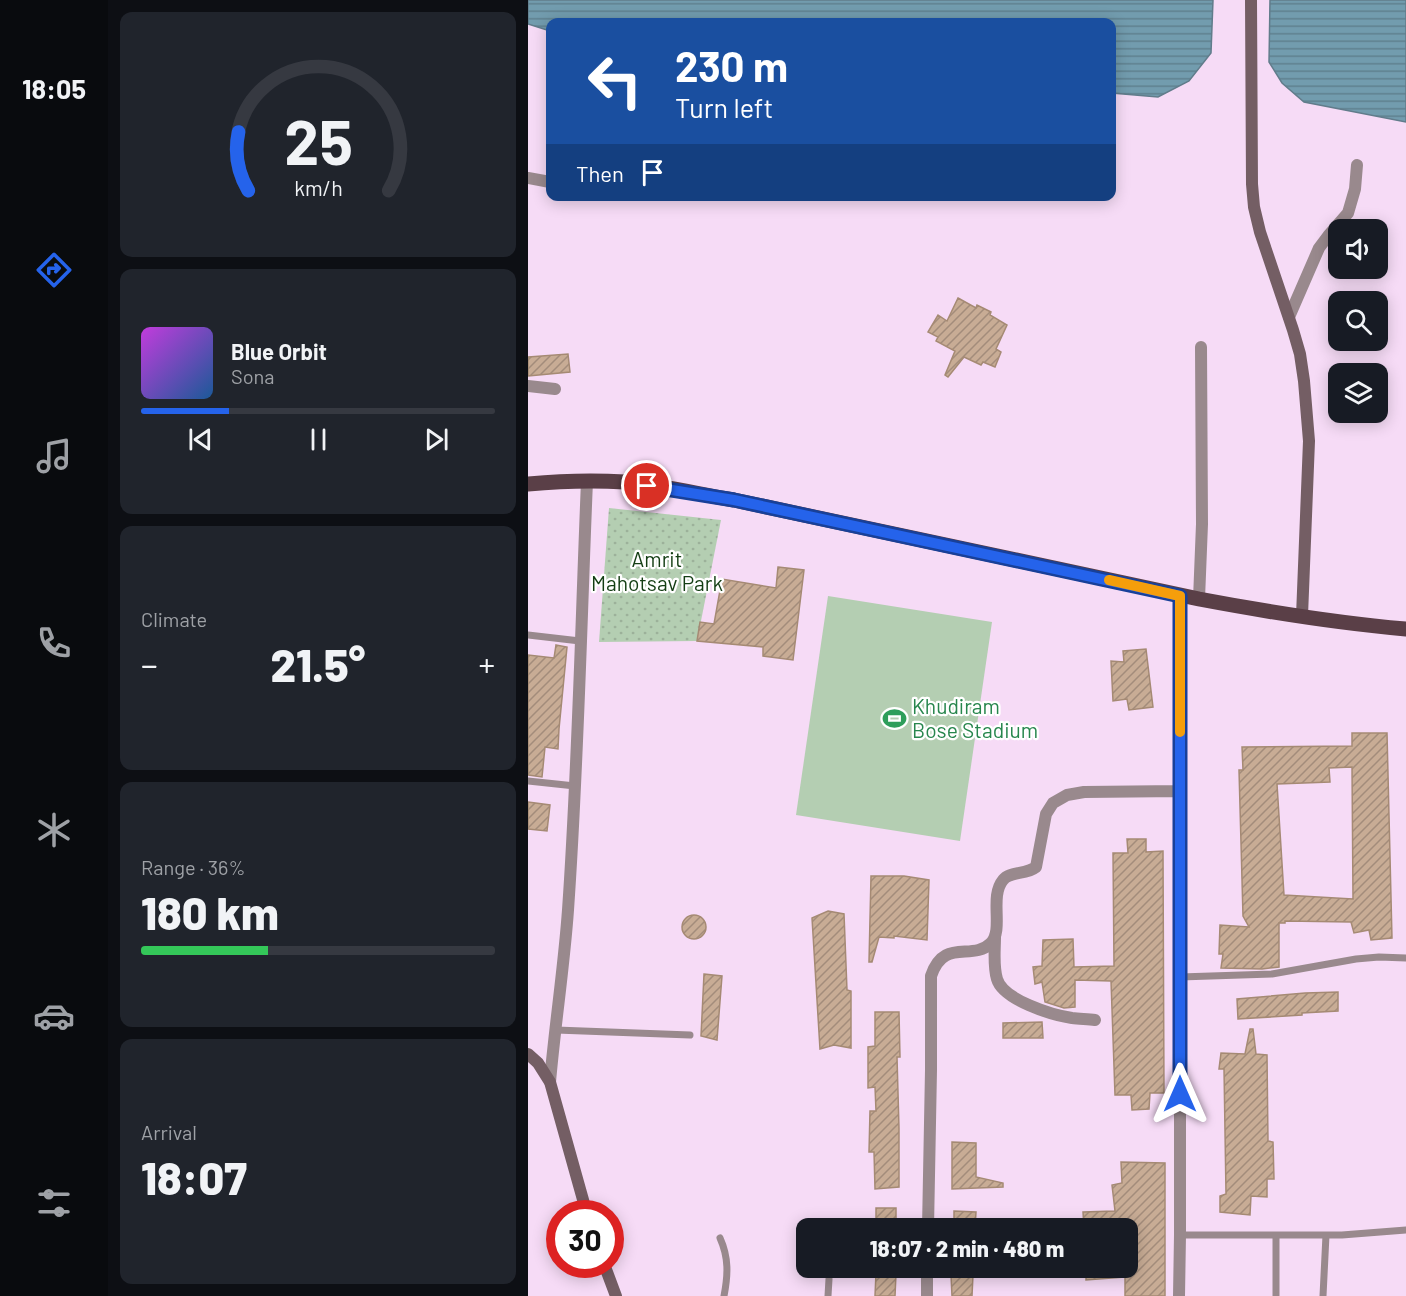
<!DOCTYPE html>
<html lang="en">
<head>
<meta charset="utf-8">
<style>
	body { margin:0; font-family:Barlow,sans-serif; background:#20242c; color:#f1f3f6; height:100vh; display:flex; flex-direction:column; font-size:22px; white-space:nowrap }
	* { box-sizing:border-box; margin:0 }
	p { font-size:20px; color:#9ea1a6 }
	.icon { flex:none; width:33px; height:33px; fill:none; stroke:currentColor; stroke-width:2; stroke-linecap:round; stroke-linejoin:round }
	.map { position:relative; flex:1; overflow:hidden }
	.side { display:flex; flex-direction:column; gap:12px; padding:12px; background:#0d0f14; width:420px }
	.side>* { flex:none }
	.guide { position:absolute; left:18px; top:18px; width:570px; height:183px; border-radius:12px; box-shadow:0 3px 15px #0003; background:#1a4fa0; color:#fff; overflow:hidden }
	.fabs { position:absolute; left:800px; top:219px; display:grid; gap:12px }
	.fabs a { display:grid; place-items:center; width:60px; height:60px; border-radius:12px; background:#171b24; box-shadow:0 3px 15px #0003; font-size:30px }
	.speed { position:absolute; left:18px; top:1200px; display:flex; gap:12px; font-size:30px; font-weight:700; text-align:center }
	.speed>* { display:grid; place-content:center; width:78px; height:78px; border-radius:50%; background:#171b24; box-shadow:0 3px 15px #0003; line-height:1 }
	.speed .limit { border:9px solid #d22; background:#fff; color:#111 }
	.pin { position:absolute; display:grid; place-items:center; width:51px; height:51px; color:#fff; margin:-26px; border:3px solid #fff; border-radius:50%; box-shadow:0 2px 6px #0007 }
	.me { position:absolute; width:66px; margin:-33px; rotate:0deg; stroke-linejoin:round; filter:drop-shadow(0 0 4px #0008) }
	.turn { display:flex; align-items:center; gap:21px; height:126px; padding:0 30px; font-size:27px }
	.turn .icon { width:78px; height:78px; stroke-width:2.5 }
	.turn b { display:block; font-size:42px; line-height:51px }
	.then { display:flex; align-items:center; height:57px; padding:0 30px; background:#0003; gap:12px; font-size:22px }
	.big { font-size:45px; font-weight:800; line-height:1.1 }
	.side .widget { flex:1; display:flex; flex-direction:column; justify-content:center; gap:9px; min-width:0; padding:0 21px; border-radius:12px; background:#20242c }
	.side .dial { align-items:center; gap:0 }
	.dial svg { height:156px; overflow:visible; fill:none; stroke:#363941; stroke-width:7; stroke-linecap:round; text-anchor:middle }
	.dial text { fill:#f1f3f6; stroke:none }
	.song { display:flex; align-items:center; gap:18px }
	.cover { width:72px; height:72px; border-radius:9px; background:linear-gradient(135deg,hsl(290 70% 55%),hsl(210 70% 35%)) }
	.played { height:6px; border-radius:3px; background:linear-gradient(90deg,#2563eb 25%,#363941 25%) }
	.keys { display:flex; justify-content:space-around; direction:ltr }
	.heat { display:flex; justify-content:space-between; align-items:center; font-size:33px; direction:ltr }
	.charge { height:9px; border-radius:4px; background:linear-gradient(90deg,#34c759 36%,#363941 0) }
	.trip { position:absolute; left:268px; top:1218px; width:342px; height:60px; border-radius:12px; background:#171b24; box-shadow:0 3px 15px #0003; font-weight:800; line-height:60px; text-align:center }
	main { display:flex; flex:1; min-height:0 }
	.menu { display:flex; flex-direction:column; width:108px; justify-content:space-around; align-items:center; background:#090b0e; color:#9ea1a6 }
	.menu .icon { width:42px; height:42px }
	.menu .on { color:#2563eb }
	.menu b { font-size:27px; color:#f1f3f6 }
	.map>svg:first-child { display:block }
</style>
</head>
<body>
<main>
<nav class="menu">
<b>18:05</b>
<svg class="icon on" aria-label="directions" viewBox="0 0 24 24"><path d="M12 3l9 9-9 9-9-9zM9 14v-3h6M13 9l2 2-2 2"/></svg>
<svg class="icon" aria-label="music" viewBox="0 0 24 24"><path d="M9 18V5l10-2v13"/><circle cx="6" cy="18" r="3"/><circle cx="16" cy="16" r="3"/></svg>
<svg class="icon" aria-label="phone" viewBox="0 0 24 24"><path d="M5 4h4l2 5-3 2q2 4 5 5l2-3 5 2v4C11 20 4 13 5 4z"/></svg>
<svg class="icon" aria-label="climate" viewBox="0 0 24 24"><path d="M12 3v18M4 7l16 10M4 17L20 7"/></svg>
<svg class="icon" aria-label="car" viewBox="0 0 24 24"><path d="M5 17H2v-5l4-1 3-4h7l3 4 3 1v5h-3M9 17h6M6 11h13"/><circle cx="7" cy="17" r="2"/><circle cx="17" cy="17" r="2"/></svg>
<svg class="icon" aria-label="filters" viewBox="0 0 24 24"><path d="M4 7h16M4 17h16"/><circle cx="9" cy="7" r="2"/><circle cx="15" cy="17" r="2"/></svg>
</nav>
<section class="side">
<div class="widget dial"><svg viewBox="0 0 100 80">
<path d="M14 69A42 42 0 1 1 86 69"/>
<path d="M14 69A42 42 0 0 1 9 39" stroke="#2563eb"/>
<text x="50" y="56" font-size="32" font-weight="700">25</text>
<text x="50" y="72" font-size="11">km/h</text>
</svg></div>
<div class="widget">
<div class="song"><i class="cover"></i><div><b>Blue Orbit</b><p>Sona</p></div></div>
<div class="played"></div>
<div class="keys"><svg class="icon" aria-label="previous" viewBox="0 0 24 24"><path d="M18 5L8 12l10 7zM5 5v14"/></svg><svg class="icon" aria-label="pause" viewBox="0 0 24 24"><path d="M8 5v14M16 5v14"/></svg><svg class="icon" aria-label="next" viewBox="0 0 24 24"><path d="M6 5l10 7-10 7zM19 5v14"/></svg></div>
</div>
<div class="widget"><p>Climate</p>
<div class="heat"><a>−</a><b class="big">21.5°</b><a>+</a></div>
</div>
<div class="widget"><p>Range · 36%</p><b class="big">180 km</b><div class="charge"></div></div>
<div class="widget"><p>Arrival</p><b class="big">18:07</b></div>
</section>
<div class="map">
<svg width="878" height="1296" viewBox="0 0 878 1296">
	<defs>
		<pattern id="green-dots" width="8" height="8" patternUnits="userSpaceOnUse" patternTransform="scale(1.5)"><rect width="8" height="8" fill="#b4ceb2"/><path d="M2 2h.1M6 6h.1" fill="none" stroke="#9cb19a" stroke-width="1.8" stroke-linecap="round"/></pattern>
		<pattern id="water-rules" width="6" height="5" patternUnits="userSpaceOnUse" patternTransform="scale(1.5)"><rect width="6" height="5" fill="#729cae"/><path d="M0 2.5h6" fill="none" stroke="#5f808f"/></pattern>
		<pattern id="building-hatch" width="6" height="6" patternUnits="userSpaceOnUse" patternTransform="scale(1.5)"><rect width="6" height="6" fill="#c8ac95"/><path d="M-1 1l2-2M0 6l6-6M5 7l2-2" fill="none" stroke="#a38c7b"/></pattern>
	</defs>
	<rect width="100%" height="100%" fill="#f6dbf6"/>
	<path fill="url(#green-dots)" d="M 81,508 L 193,520 L 169,641 L 71,642 Z"/>
	<path fill="#b4ceb2" d="M 300,596 L 464,622 L 432,841 L 268,815 Z"/>
	<path fill="url(#water-rules)" stroke="#617c8b" stroke-width="1.5" d="M 0,0 L 685,0 L 683,53 L 661,81 L 630,97 L 584,93 L 584,22 L 22,22 L 22,31 L 0,24 Z
		M 742,0 L 878,0 L 878,122 L 776,102 L 754,83 L 741,62 Z"/>
	<path fill="url(#building-hatch)" stroke="#a58a74" stroke-width="1.5" fill-rule="evenodd" d="M 430,298 L 448,308 L 449,305 L 463,312 L 462,315 L 479,325 L 468,349 L 473,352 L 467,367 L 455,362 L 453,365 L 436,357 L 420,377 L 417,375 L 427,351 L 408,341 L 410,337 L 400,332 L 410,315 L 419,321 Z
		M 40,354 L 42,372 L 0,376 L 0,357 Z
		M 250,567 L 276,570 L 265,660 L 235,656 L 235,647 L 169,641 L 172,622 L 186,624 L 194,579 L 248,588 Z
		M 28,645 L 39,647 L 31,729 L 30,749 L 17,747 L 14,777 L 0,775 L 0,655 L 26,658 Z
		M 618,649 L 625,707 L 601,710 L 599,699 L 585,701 L 583,661 L 596,662 L 595,651 Z
		M 824,733 L 859,733 L 864,938 L 843,940 L 841,930 L 826,933 L 823,922 L 757,921 L 757,923 L 751,923 L 751,967 L 734,969 L 693,968 L 695,954 L 691,954 L 692,925 L 721,927 L 715,916 L 711,770 L 715,770 L 714,747 L 824,746 ZM 824,767 L 825,899 L 756,895 L 749,784 L 802,782 L 801,768 Z
		M 0,802 L 22,805 L 19,831 L 0,829 Z
		M 599,839 L 618,839 L 618,852 L 635,851 L 636,1093 L 622,1093 L 621,1109 L 604,1110 L 603,1095 L 587,1095 L 583,981 L 547,980 L 547,1007 L 536,1008 L 517,1002 L 514,982 L 507,984 L 505,967 L 514,966 L 515,940 L 545,939 L 546,967 L 586,966 L 585,853 L 600,853 Z
		M 343,876 L 376,876 L 401,880 L 399,940 L 366,936 L 366,938 L 351,937 L 344,962 L 341,962 Z
		M 300,911 L 316,914 L 319,990 L 323,991 L 323,1048 L 306,1045 L 292,1049 L 284,918 Z
		M154 927a12 12 0 1 1 24 0a12 12 0 1 1-24 0Z
		M 176,974 L 194,976 L 189,1040 L 173,1036 Z
		M 810,992 L 810,1011 L 774,1013 L 774,1015 L 710,1019 L 709,999 L 777,993 Z
		M 347,1012 L 371,1012 L 372,1057 L 369,1057 L 371,1128 L 371,1187 L 347,1189 L 346,1152 L 341,1152 L 342,1111 L 348,1111 L 347,1087 L 340,1088 L 340,1047 L 347,1046 Z
		M 514,1022 L 515,1038 L 475,1038 L 475,1023 Z
		M 722,1029 L 725,1029 L 728,1054 L 739,1055 L 740,1141 L 745,1142 L 746,1179 L 739,1179 L 739,1197 L 723,1196 L 722,1215 L 692,1212 L 692,1196 L 698,1194 L 696,1069 L 691,1069 L 693,1053 L 717,1054 Z
		M 424,1142 L 448,1143 L 448,1177 L 475,1183 L 475,1187 L 424,1189 Z
		M 593,1162 L 637,1163 L 637,1296 L 597,1296 L 597,1277 L 558,1280 L 558,1268 L 600,1268 L 600,1228 L 556,1228 L 555,1212 L 587,1211 L 584,1185 L 594,1183 Z
		M 348,1208 L 368,1208 L 368,1228 L 348,1228 Z
		M 426,1211 L 448,1212 L 447,1228 L 426,1228 Z
		M 348,1273 L 368,1274 L 367,1296 L 347,1296 Z
		M 423,1275 L 445,1275 L 444,1296 L 424,1296 Z"/>
	<g fill="none" stroke-linecap="round" stroke-linejoin="round">
		<path stroke="#99898d" stroke-width="7" d="M 0,635 L 52,641
			M 0,781 L 47,786
			M 652,977 L 744,974 L 828,959 L 851,957 L 878,958
			M 28,1030 L 162,1035
			M 652,1235 L 814,1235 L 878,1230
			M 192,1238 C 201,1258 200,1275 196,1296
			M 300,1296 L 301,1279
			M 748,1296 L 748,1235
			M 795,1296 L 798,1235"/>
		<path stroke="#99898d" stroke-width="12" d="M 0,178 L 22,182
			M 761,317 L 791,248 L 800,236 L 820,213 L 827,189 L 829,165
			M 0,386 L 27,389
			M 671,599 L 674,524 L 673,347
			M 467,937 C 467,950 465,966 469,979 C 475,1000 524,1015 544,1018 C 552,1019 560,1019 567,1020
			M 22,1082 C 27,1024 36,967 40,910 C 50,767 53,624 59,481
			M 400,1228 L 403,1070 L 403,976 C 416,937 444,962 463,943 C 476,929 461,897 475,880 C 482,871 498,875 508,867 L 518,814 L 525,803 L 539,795 L 556,792 L 652,791
			M 399,1296 L 399,1268
			M 651,1296 L 652,1235 L 652,596"/>
		<path stroke="#745e64" stroke-width="12" d="M 723,0 L 724,184 L 726,207 L 732,232 L 765,330 L 772,354 L 776,381 L 781,441 L 774,616
			M 0,1054 L 10,1063 L 22,1082 L 59,1214
			M 76,1264 L 88,1296"/>
		<path stroke="#5a3f47" stroke-width="15" d="M 0,484 C 32,481 64,480 97,482 C 132,485 170,494 206,500 L 671,599 C 740,612 809,623 878,629"/>
	</g>
	<g fill="none" stroke-linecap="round" stroke-linejoin="round">
		<defs>
			<path id="route" d="M 119,486 L 206,500 L 652,596 L 652,1094"/>
		</defs>
		<use href="#route" stroke="#184099" stroke-width="15"/>
		<use href="#route" stroke="#2563eb" stroke-width="10"/>
		<path stroke="#f59e0b" stroke-width="10" d="M 581,580 L 652,596 L 652,732"/>
	</g>
	<defs>
		<symbol id="stadium-bare" viewBox="-9 -9 18 18"><path d="M0-5a6.5 5 0 1 0 0 10a6.5 5 0 1 0 0-10ZM-3.5-1.8h7v3.6h-7Z" fill="#2e9e5b" stroke="#fff" stroke-width="2.5" paint-order="stroke"/></symbol>
	</defs>
	<g fill-rule="evenodd">
		<use href="#stadium-bare" x="350" y="702" width="33" height="33"/>
	</g>
	<g text-anchor="middle" stroke-width="4.5" stroke-linejoin="round" paint-order="stroke">
		<g font-size="21" fill="#143e14" stroke="#fff">
			<text x="129" y="567">Amrit<tspan x="129" dy="24">Mahotsav Park</tspan></text>
		</g>
		<g font-size="21" fill="#27864d" stroke="#fff" text-anchor="start">
			<text x="384" y="714">Khudiram<tspan x="384" dy="24">Bose Stadium</tspan></text>
		</g>
	</g>
</svg>
<div class="fabs">
<a><svg class="icon" aria-label="sound" viewBox="0 0 24 24"><path d="M4 9h4l5-4v14l-5-4H4zM17 9q2 3 0 6"/></svg></a>
<a><svg class="icon" aria-label="search" viewBox="0 0 24 24"><circle cx="10" cy="10" r="6"/><path d="M15 15l6 6"/></svg></a>
<a><svg class="icon" aria-label="layers" viewBox="0 0 24 24"><path d="M12 4l9 5-9 5-9-5zM3 14l9 5 9-5"/></svg></a>
</div>
<div class="speed"><div class="limit">30</div></div>
<div class="pin" style="left:119px;top:486px;background:#d93025"><svg class="icon" aria-label="arrive" viewBox="0 0 24 24"><path d="M6 21V4h12l-3 4 3 4H6"/></svg></div>
<svg class="me" style="left:652px;top:1094px" viewBox="-20 -20 40 40"><path d="M0-17L14 15 0 8-14 15z" fill="#2563eb" stroke="#fff" stroke-width="4"/></svg>
<div class="trip">18:07 · 2 min · 480 m</div>
<div class="guide">
<div class="turn"><svg class="icon" aria-label="left" viewBox="0 0 24 24"><path d="M17 20v-9H6M10 6l-5 5 5 5"/></svg><div><b>230 m</b>Turn left</div></div>
<div class="then">Then<svg class="icon" aria-label="arrive" viewBox="0 0 24 24"><path d="M6 21V4h12l-3 4 3 4H6"/></svg></div>
</div>
</div>
</main>
</body>
</html>
